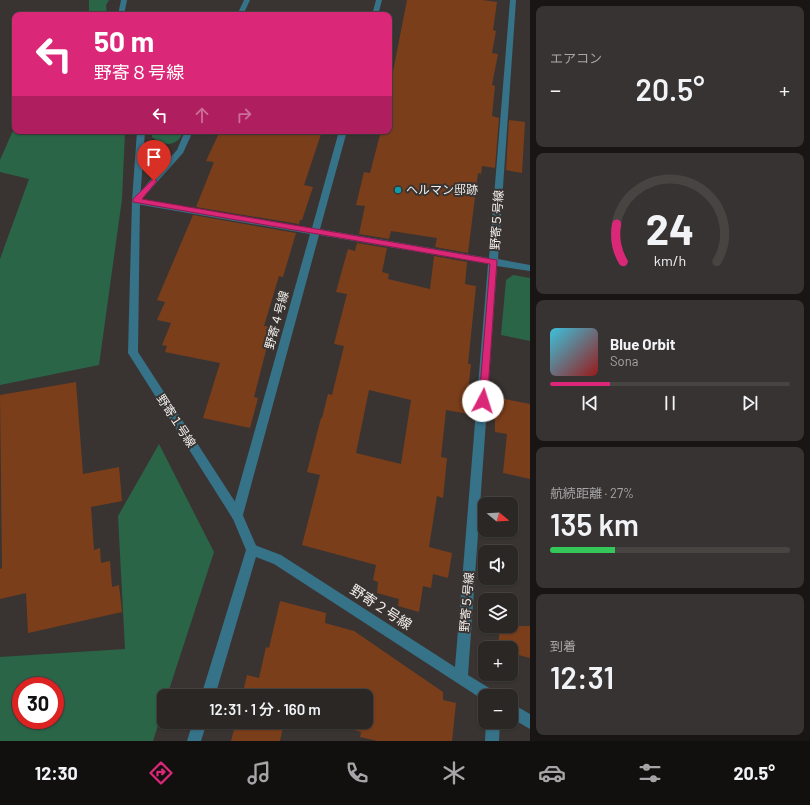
<!DOCTYPE html>
<html lang="ja">
<head>
<meta charset="utf-8">
<style>
	body { margin:0; font-family:Barlow,"Noto Sans JP",sans-serif; background:#373332; color:#f1f3f6; height:100vh; display:flex; flex-direction:column; font-size:15px; white-space:nowrap }
	* { box-sizing:border-box; margin:0 }
	p { font-size:13px; color:#a6a5a7 }
	.icon { flex:none; width:22px; height:22px; fill:none; stroke:currentColor; stroke-width:2; stroke-linecap:round; stroke-linejoin:round }
	.map { position:relative; flex:1; overflow:hidden }
	.drawer { display:flex; flex-direction:column; gap:6px; padding:6px; background:#181514; width:280px }
	.drawer>* { flex:none }
	.banner { position:absolute; left:12px; top:12px; width:380px; height:122px; border-radius:8px; box-shadow:0 1px 3px #0004,0 0 0 1px #474442; background:#db2777; color:#fff; overflow:hidden }
	.needle { width:26px; rotate:108deg }
	.fabs { position:absolute; left:478px; top:497px; display:grid; gap:8px }
	.fabs a { display:grid; place-items:center; width:40px; height:40px; border-radius:8px; background:#2b2725; box-shadow:0 1px 3px #0004,0 0 0 1px #474442; font-size:20px }
	.speed { position:absolute; left:12px; top:677px; display:flex; gap:8px; font-size:20px; font-weight:700; text-align:center }
	.speed>* { display:grid; place-content:center; width:52px; height:52px; border-radius:50%; background:#2b2725; box-shadow:0 1px 3px #0004,0 0 0 1px #474442; line-height:1 }
	.speed .limit { border:6px solid #d22; background:#fff; color:#111 }
	.pin { position:absolute; display:grid; place-items:center; width:34px; height:34px; color:#fff; margin:-41px -17px; border-radius:50% 50% 50% 0; rotate:-45deg; box-shadow:0 0 4px #0007 }
	.pin .icon { rotate:45deg }
	.me { position:absolute; width:44px; margin:-22px; rotate:5deg; stroke-linejoin:round; filter:drop-shadow(0 0 3px #0008) }
	.turn { display:flex; align-items:center; gap:14px; height:84px; padding:0 16px; font-size:18px }
	.turn .icon { width:52px; height:52px; stroke-width:2.5 }
	.turn b { display:block; font-size:28px; line-height:34px }
	.lanes { display:flex; align-items:center; height:38px; padding:0 16px; background:#0003; justify-content:center; gap:20px; direction:ltr }
	.lanes .off { opacity:.35 }
	.big { font-size:30px; font-weight:600; line-height:1.1 }
	.drawer .card { flex:1; display:flex; flex-direction:column; justify-content:center; gap:6px; min-width:0; padding:0 14px; border-radius:8px; background:#373332 }
	.drawer .dial { align-items:center; gap:0 }
	.dial svg { height:104px; overflow:visible; fill:none; stroke:#474442; stroke-width:7; stroke-linecap:round; text-anchor:middle }
	.dial text { fill:#f1f3f6; stroke:none }
	.song { display:flex; align-items:center; gap:12px }
	.cover { width:48px; height:48px; border-radius:6px; background:linear-gradient(135deg,hsl(190 70% 55%),hsl(0 70% 35%)) }
	.played { height:4px; border-radius:2px; background:linear-gradient(90deg,#db2777 25%,#474442 25%) }
	.keys { display:flex; justify-content:space-around; direction:ltr }
	.heat { display:flex; justify-content:space-between; align-items:center; font-size:22px; direction:ltr }
	.charge { height:6px; border-radius:3px; background:linear-gradient(90deg,#34c759 27%,#474442 0) }
	.trip { position:absolute; left:157px; top:689px; width:216px; height:40px; border-radius:8px; background:#2b2725; box-shadow:0 1px 3px #0004,0 0 0 1px #474442; font-weight:600; line-height:40px; text-align:center }
	.tabs { display:flex; height:64px; justify-content:space-around; align-items:center; background:#11100f; color:#a6a5a7 }
	.tabs .icon { width:28px; height:28px }
	.tabs .active { color:#db2777 }
	.tabs b { font-size:18px; color:#f1f3f6 }
	main { display:flex; flex:1; min-height:0 }
	.map>svg:first-child { display:block }
</style>
</head>
<body>
<main>
<div class="map">
<svg width="530" height="741" viewBox="0 0 530 741">
	<rect width="100%" height="100%" fill="#393431"/>
	<path fill="#2a6548" fill-rule="evenodd" d="M 89,0 L 109,0 L 106,5 L 107,15 L 89,15 Z
		M 15,126 L 15,131 L 125,131 L 122,199 L 99,365 L 0,385 L 0,259 L 29,179 L 0,172 L 0,160 Z
		M 152,131 L 184,131 C 177,147 165,147 152,137 Z
		M 513,275 L 530,278 L 530,341 L 501,335 L 506,280 Z
		M 159,444 L 214,552 L 167,696 L 164,696 L 164,706 L 153,741 L 0,741 L 0,657 L 125,649 L 118,516 ZM 21,686 L 55,686 L 55,720 L 21,720 Z"/>
	<path fill="#7b3e1b" fill-rule="evenodd" d="M 407,0 L 482,0 L 497,2 L 493,30 L 496,31 L 492,53 L 498,54 L 492,85 L 495,86 L 492,116 L 499,118 L 495,168 L 482,166 L 481,174 L 478,173 L 468,253 L 435,247 L 437,238 L 391,231 L 389,239 L 359,234 L 365,206 L 356,205 L 364,172 L 370,173 L 381,131 L 389,131 L 389,92 Z
		M 509,120 L 525,122 L 522,173 L 506,170 Z
		M 220,131 L 322,131 L 304,185 L 313,187 L 302,220 L 300,220 L 299,224 L 196,207 L 214,162 L 206,161 Z
		M 193,215 L 296,233 L 283,277 L 279,276 L 264,326 L 272,327 L 254,397 L 258,398 L 250,428 L 203,418 L 220,363 L 165,352 L 167,346 L 162,345 L 171,323 L 157,320 L 165,302 L 157,300 Z
		M 357,243 L 387,248 L 382,272 L 389,274 L 388,279 L 430,289 L 434,256 L 467,262 L 465,284 L 476,286 L 468,364 L 471,364 L 468,392 L 476,393 L 474,415 L 446,410 L 441,457 L 447,458 L 443,498 L 437,496 L 429,547 L 452,553 L 448,578 L 433,574 L 431,588 L 423,586 L 419,612 L 398,606 L 399,599 L 377,593 L 378,582 L 373,580 L 376,565 L 302,545 L 320,475 L 307,472 L 321,418 L 322,418 L 328,394 L 332,395 L 344,346 L 334,344 L 347,294 L 336,292 L 348,249 L 355,251 ZM 369,390 L 411,400 L 401,464 L 356,453 Z
		M 76,382 L 83,474 L 119,467 L 122,501 L 91,507 L 94,550 L 100,548 L 101,563 L 110,561 L 112,587 L 119,585 L 122,612 L 28,633 L 26,593 L 0,599 L 0,569 L 2,568 L 0,395 Z
		M 489,396 L 530,404 L 530,479 L 503,473 L 507,434 L 495,432 L 495,419 L 488,418 Z
		M 280,601 L 326,613 L 325,623 L 354,631 L 443,692 L 443,700 L 456,703 L 452,741 L 377,741 L 360,737 L 361,732 L 327,722 L 366,722 L 366,696 L 242,696 L 247,675 L 259,678 L 266,647 L 269,648 Z
		M 500,626 L 530,626 L 530,658 L 511,653 L 511,648 L 498,648 Z
		M 236,722 L 284,722 L 280,741 L 231,741 Z"/>
	<g fill="none" stroke-linecap="round" stroke-linejoin="round">
		<path fill="#367288" fill-rule="evenodd" d="M 244,0 L 250,0 L 243,15 L 237,15 Z
			M 376,0 L 382,0 L 378,15 L 372,15 Z
			M 510,0 L 516,0 L 498,259 L 530,265 L 530,271 L 497,266 L 468,675 L 494,691 L 496,696 L 485,696 L 485,701 L 274,564 L 248,554 L 246,550 L 248,546 L 252,544 L 281,555 L 455,667 L 488,264 L 319,235 L 243,515 L 241,519 L 237,520 L 233,519 L 231,515 L 310,234 L 136,204 L 132,201 L 177,150 L 185,131 L 193,131 L 183,153 L 142,199 L 312,228 L 339,131 L 347,131 L 320,229 L 489,258 Z
			M 511,703 L 530,714 L 530,729 L 511,718 Z
			M 486,722 L 500,722 L 499,741 L 485,741 Z"/>
		<path fill="#367288" fill-rule="evenodd" d="M 121,0 L 127,0 L 124,15 L 118,15 Z
			M 137,131 L 145,131 L 140,201 L 138,352 L 241,511 L 258,550 L 215,696 L 201,696 L 246,550 L 233,519 L 128,353 L 132,201 Z
			M 193,722 L 207,722 L 201,741 L 187,741 Z"/>
	</g>
	<path fill="#db2777" stroke="#8e194d" d="M 154,178 L 157,181 L 142,199 L 497,260 L 487,404 L 480,404 L 479,401 L 490,264 L 133,202 L 133,199 Z"/>
	<circle fill="#0f9aa8" stroke="#393431" stroke-width="1.5" cx="398" cy="190" r="4"/>
	<g text-anchor="middle" stroke-width="4" stroke-linejoin="round" paint-order="stroke">
		<g font-size="12" fill="#f3f0ee" stroke="#393431" text-anchor="start">
			<text x="406" y="194">ヘルマン邸跡</text>
		</g>
		<g font-size="12" fill="#f3f0ee" stroke="#393431">
			<text transform="translate(497 220) rotate(-86)" y="4">野寄５号線</text>
			<text transform="translate(277 320) rotate(-75)" y="4">野寄４号線</text>
			<text transform="translate(176 421) rotate(57)" y="4">野寄１号線</text>
			<text transform="translate(467 602) rotate(-85)" y="4">野寄５号線</text>
		</g>
		<g font-size="14" fill="#f3f0ee" stroke="#393431">
			<text transform="translate(381 607) rotate(33)" y="5">野寄２号線</text>
		</g>
	</g>
</svg>
<div class="fabs">
<a><svg class="needle" viewBox="-14 -14 28 28"><path d="M0-13l5 13h-10z" fill="#e53935"/><path d="M0 13l5-13h-10z" fill="#a6a5a7"/></svg></a>
<a><svg class="icon" aria-label="sound" viewBox="0 0 24 24"><path d="M4 9h4l5-4v14l-5-4H4zM17 9q2 3 0 6"/></svg></a>
<a><svg class="icon" aria-label="layers" viewBox="0 0 24 24"><path d="M12 4l9 5-9 5-9-5zM3 14l9 5 9-5"/></svg></a>
<a>+</a>
<a>−</a>
</div>
<div class="speed"><div class="limit">30</div></div>
<div class="pin" style="left:154px;top:181px;background:#d93025"><svg class="icon" aria-label="arrive" viewBox="0 0 24 24"><path d="M6 21V4h12l-3 4 3 4H6"/></svg></div>
<svg class="me" style="left:483px;top:401px" viewBox="-20 -20 40 40"><circle r="19" fill="#fff"/><path d="M0-13L10 11 0 6-10 11z" fill="#db2777"/></svg>
<div class="trip">12:31 · 1 分 · 160 m</div>
<div class="banner">
<div class="turn"><svg class="icon" aria-label="left" viewBox="0 0 24 24"><path d="M17 20v-9H6M10 6l-5 5 5 5"/></svg><div><b>50 m</b>野寄８号線</div></div>
<div class="lanes"><svg class="icon" aria-label="left" viewBox="0 0 24 24"><path d="M17 20v-9H6M10 6l-5 5 5 5"/></svg><svg class="icon off" aria-label="ahead" viewBox="0 0 24 24"><path d="M12 20V5M6 11l6-6 6 6"/></svg><svg class="icon off" aria-label="right" viewBox="0 0 24 24"><path d="M7 20v-9h11M14 6l5 5-5 5"/></svg></div>
</div>
</div>
<section class="drawer">
<div class="card"><p>エアコン</p>
<div class="heat"><a>−</a><b class="big">20.5°</b><a>+</a></div>
</div>
<div class="card dial"><svg viewBox="0 0 100 80">
<path d="M14 69A42 42 0 1 1 86 69"/>
<path d="M14 69A42 42 0 0 1 9 40" stroke="#db2777"/>
<text x="50" y="56" font-size="32" font-weight="700">24</text>
<text x="50" y="72" font-size="11">km/h</text>
</svg></div>
<div class="card">
<div class="song"><i class="cover"></i><div><b>Blue Orbit</b><p>Sona</p></div></div>
<div class="played"></div>
<div class="keys"><svg class="icon" aria-label="previous" viewBox="0 0 24 24"><path d="M18 5L8 12l10 7zM5 5v14"/></svg><svg class="icon" aria-label="pause" viewBox="0 0 24 24"><path d="M8 5v14M16 5v14"/></svg><svg class="icon" aria-label="next" viewBox="0 0 24 24"><path d="M6 5l10 7-10 7zM19 5v14"/></svg></div>
</div>
<div class="card"><p>航続距離 · 27%</p><b class="big">135 km</b><div class="charge"></div></div>
<div class="card"><p>到着</p><b class="big">12:31</b></div>
</section>
</main>
<nav class="tabs">
<b>12:30</b>
<svg class="icon active" aria-label="directions" viewBox="0 0 24 24"><path d="M12 3l9 9-9 9-9-9zM9 14v-3h6M13 9l2 2-2 2"/></svg>
<svg class="icon" aria-label="music" viewBox="0 0 24 24"><path d="M9 18V5l10-2v13"/><circle cx="6" cy="18" r="3"/><circle cx="16" cy="16" r="3"/></svg>
<svg class="icon" aria-label="phone" viewBox="0 0 24 24"><path d="M5 4h4l2 5-3 2q2 4 5 5l2-3 5 2v4C11 20 4 13 5 4z"/></svg>
<svg class="icon" aria-label="climate" viewBox="0 0 24 24"><path d="M12 3v18M4 7l16 10M4 17L20 7"/></svg>
<svg class="icon" aria-label="car" viewBox="0 0 24 24"><path d="M5 17H2v-5l4-1 3-4h7l3 4 3 1v5h-3M9 17h6M6 11h13"/><circle cx="7" cy="17" r="2"/><circle cx="17" cy="17" r="2"/></svg>
<svg class="icon" aria-label="filters" viewBox="0 0 24 24"><path d="M4 7h16M4 17h16"/><circle cx="9" cy="7" r="2"/><circle cx="15" cy="17" r="2"/></svg>
<b>20.5°</b>
</nav>
</body>
</html>
